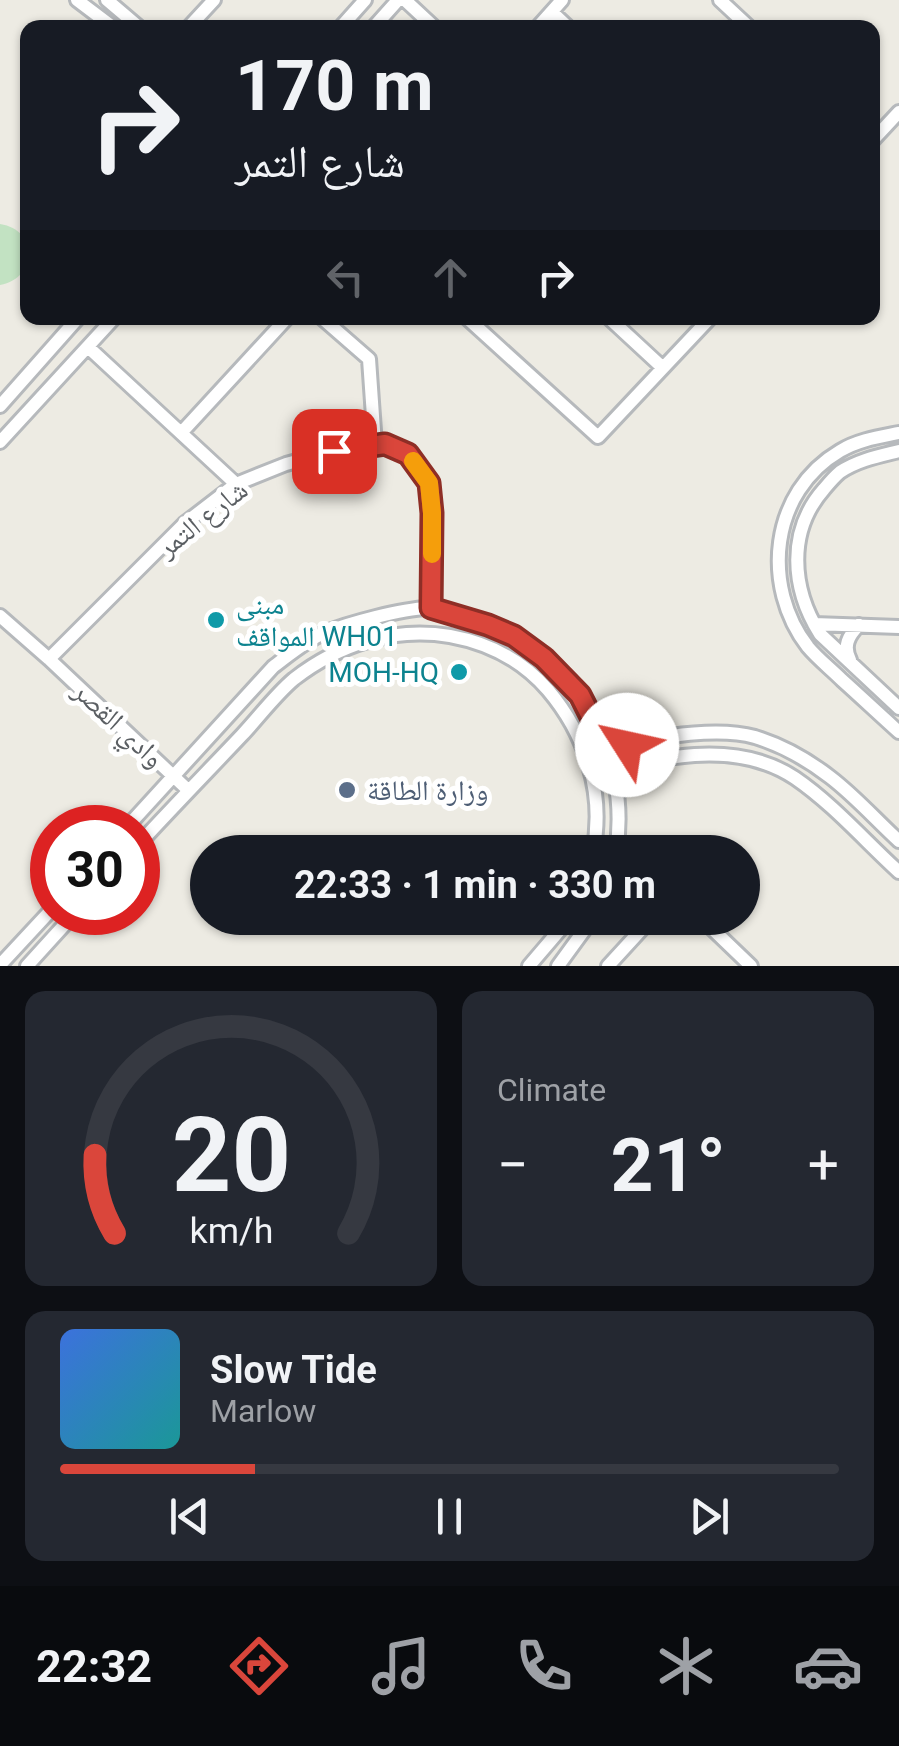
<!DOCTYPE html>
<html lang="en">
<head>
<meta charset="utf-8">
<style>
	body { margin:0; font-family:Roboto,"Noto Naskh Arabic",sans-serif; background:#242831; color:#f1f3f6; height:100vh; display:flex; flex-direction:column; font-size:38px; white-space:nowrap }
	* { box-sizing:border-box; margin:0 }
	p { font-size:32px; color:#9ea1a6 }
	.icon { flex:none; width:55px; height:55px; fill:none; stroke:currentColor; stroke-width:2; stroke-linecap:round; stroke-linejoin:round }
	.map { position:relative; height:966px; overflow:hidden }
	.drawer { display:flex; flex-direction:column; gap:25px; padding:25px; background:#0d0f14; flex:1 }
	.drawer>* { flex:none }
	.banner { position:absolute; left:20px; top:20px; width:860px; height:305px; border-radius:20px; box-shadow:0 2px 8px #0004; background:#171b24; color:#f1f3f6; overflow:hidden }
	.speed { position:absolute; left:30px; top:805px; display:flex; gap:20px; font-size:50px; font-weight:700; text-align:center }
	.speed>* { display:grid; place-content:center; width:130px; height:130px; border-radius:50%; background:#171b24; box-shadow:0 2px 8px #0004; line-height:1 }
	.speed .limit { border:15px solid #d22; background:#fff; color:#111 }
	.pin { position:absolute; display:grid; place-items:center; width:85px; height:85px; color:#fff; margin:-42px; border-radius:20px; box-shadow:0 5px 15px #0006 }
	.me { position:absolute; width:110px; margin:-55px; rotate:305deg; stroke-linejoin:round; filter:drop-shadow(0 0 8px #0008) }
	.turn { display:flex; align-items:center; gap:35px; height:210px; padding:0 50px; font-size:45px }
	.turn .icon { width:130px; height:130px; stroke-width:2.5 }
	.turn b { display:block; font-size:70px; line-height:85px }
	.lanes { display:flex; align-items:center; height:95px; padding:0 50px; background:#0003; justify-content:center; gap:50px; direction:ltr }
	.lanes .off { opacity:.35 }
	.big { font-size:75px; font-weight:700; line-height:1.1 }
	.drawer .widget { flex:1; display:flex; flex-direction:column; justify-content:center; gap:15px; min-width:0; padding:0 35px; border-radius:20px; background:#242831 }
	.drawer .dial { align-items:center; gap:0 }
	.dial svg { height:260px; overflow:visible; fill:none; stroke:#363941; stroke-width:7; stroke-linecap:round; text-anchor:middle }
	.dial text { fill:#f1f3f6; stroke:none }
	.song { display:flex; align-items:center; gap:30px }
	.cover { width:120px; height:120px; border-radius:15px; background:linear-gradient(135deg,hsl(220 70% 55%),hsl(180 70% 35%)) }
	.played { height:10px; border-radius:5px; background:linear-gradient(90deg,#da463b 25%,#363941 25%) }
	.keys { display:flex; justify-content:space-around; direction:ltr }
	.heat { display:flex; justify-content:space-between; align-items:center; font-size:55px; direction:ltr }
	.drawer .tiles { flex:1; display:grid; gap:25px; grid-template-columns:1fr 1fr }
	.widget:last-child { grid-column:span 2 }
	.trip { position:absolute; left:190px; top:835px; width:570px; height:100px; border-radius:50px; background:#171b24; box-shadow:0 2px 8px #0004; font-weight:700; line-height:100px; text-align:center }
	.tab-bar { display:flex; height:160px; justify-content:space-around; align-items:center; background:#090b0e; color:#9ea1a6 }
	.tab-bar .icon { width:70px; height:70px }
	.tab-bar .active { color:#da463b }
	.tab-bar b { font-size:45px; color:#f1f3f6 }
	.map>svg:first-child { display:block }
</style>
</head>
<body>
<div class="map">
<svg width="899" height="966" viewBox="0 0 899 966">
	<rect width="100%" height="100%" fill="#edebe3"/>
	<path fill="#c2e2c2" d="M 0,224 C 39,230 38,278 0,285 Z"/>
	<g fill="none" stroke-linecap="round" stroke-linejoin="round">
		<defs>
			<path id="minor" d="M 77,0 L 114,28
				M 107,0 L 140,28
				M 405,0 L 435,28
				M 720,0 L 750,28
				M 552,12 L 569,28
				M 188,28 L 214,0
				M 340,28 L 365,0
				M 373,28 L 398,0
				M 537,28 L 562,0
				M 872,141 L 899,112
				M 322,318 L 369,359 L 375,445
				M 467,318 L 598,437 L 710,318
				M 609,318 L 663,368
				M 88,347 L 236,484
				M 0,406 L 78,318
				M 181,433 L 287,318
				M 899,433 C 879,437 858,440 840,451 C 770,492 761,586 808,647 C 818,659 831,669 842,680 C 861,697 880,715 899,732
				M 0,442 L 114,318
				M 899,451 C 879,456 858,460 840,472 C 834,477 829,483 824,489 C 787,531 791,588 820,634 L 899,708
				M 0,616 L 49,659 L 188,790
				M 814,624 L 899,627
				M 49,659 L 184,524 L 236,484 L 286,464 L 334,451 L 385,443 L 408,454 L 429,483 L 432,513 L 431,608
				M 850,660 C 843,646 848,636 859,625
				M 585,754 C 631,742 708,724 755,737 C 781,745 808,760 830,777 C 855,796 876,820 899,841
				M 592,777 C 655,757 735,738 795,778 C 833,804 865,841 899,872
				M 126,828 L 273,667 C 289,655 305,641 324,633 C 349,623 401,609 428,608 C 442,608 459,616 472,620 C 572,650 632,750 616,852
				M 138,845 C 172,808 207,772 242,735 C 259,717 275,695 294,679 C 339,644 393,627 450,636 C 489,643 522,660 548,690 C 586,735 605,794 593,852
				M 701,918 L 751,966
				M 0,965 L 52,909
				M 27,966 L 76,912
				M 529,966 L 570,918
				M 558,966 L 593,918
				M 608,966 L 652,918"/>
		</defs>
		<use href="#minor" stroke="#b6b9bc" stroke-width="18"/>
		<use href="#minor" stroke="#fff" stroke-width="12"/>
	</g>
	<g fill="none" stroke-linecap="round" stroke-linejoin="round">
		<defs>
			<path id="route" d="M 334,451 L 385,444 L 408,454 L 429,483 L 432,513 L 431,608 L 488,625 L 514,636 L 544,658 L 580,695 L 607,748 L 627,745"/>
		</defs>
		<use href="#route" stroke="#8e2e26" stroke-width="25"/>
		<use href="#route" stroke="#da463b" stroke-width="18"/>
		<path stroke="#f59e0b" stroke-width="18" d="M 413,461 L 429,483 L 432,513 L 432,554"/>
	</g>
	<g fill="#0f9aa8" stroke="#fff" stroke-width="4">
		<circle cx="216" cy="620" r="10"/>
		<circle cx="459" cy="672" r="10"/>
	</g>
	<circle fill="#5c6f8a" stroke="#fff" stroke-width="4" cx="347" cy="790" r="10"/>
	<g text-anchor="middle" stroke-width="10" stroke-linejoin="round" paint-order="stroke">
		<g font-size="28" fill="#5b5f63" stroke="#fff">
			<text transform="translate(202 518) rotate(-38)" y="10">شارع التمر</text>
			<text transform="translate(119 724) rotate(43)" y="10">وادي القصر</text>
		</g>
		<g font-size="28" fill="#0d838f" stroke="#fff" text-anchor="start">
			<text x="236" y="614">مبنى<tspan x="236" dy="32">المواقف WH01</tspan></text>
			<text x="439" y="682" text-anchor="end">MOH-HQ</text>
		</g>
		<g font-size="28" fill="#4e5e75" stroke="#fff" text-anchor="start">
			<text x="367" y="800">وزارة الطاقة</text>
		</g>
	</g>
</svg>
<div class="speed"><div class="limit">30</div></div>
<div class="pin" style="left:334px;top:451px;background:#d93025"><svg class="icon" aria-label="arrive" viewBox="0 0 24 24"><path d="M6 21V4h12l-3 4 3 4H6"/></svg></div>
<svg class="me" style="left:627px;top:745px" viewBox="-20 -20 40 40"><circle r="19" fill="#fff"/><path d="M0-13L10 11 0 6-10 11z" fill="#da463b"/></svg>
<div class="trip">22:33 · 1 min · 330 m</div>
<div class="banner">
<div class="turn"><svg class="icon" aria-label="right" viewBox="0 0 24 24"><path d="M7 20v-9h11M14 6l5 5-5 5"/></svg><div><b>170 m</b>شارع التمر</div></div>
<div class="lanes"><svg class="icon off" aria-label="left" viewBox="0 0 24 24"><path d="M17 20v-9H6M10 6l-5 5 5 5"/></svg><svg class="icon off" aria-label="ahead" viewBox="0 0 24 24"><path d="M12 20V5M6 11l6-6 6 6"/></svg><svg class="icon" aria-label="right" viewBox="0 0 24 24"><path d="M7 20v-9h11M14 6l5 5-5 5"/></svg></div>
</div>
</div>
<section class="drawer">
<div class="tiles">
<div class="widget dial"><svg viewBox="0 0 100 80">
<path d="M14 69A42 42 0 1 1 86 69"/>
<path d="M14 69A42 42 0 0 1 8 45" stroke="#da463b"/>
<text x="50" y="56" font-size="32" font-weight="700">20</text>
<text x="50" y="72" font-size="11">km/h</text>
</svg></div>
<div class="widget"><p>Climate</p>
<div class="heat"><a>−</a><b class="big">21°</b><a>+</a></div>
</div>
<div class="widget">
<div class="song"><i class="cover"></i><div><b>Slow Tide</b><p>Marlow</p></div></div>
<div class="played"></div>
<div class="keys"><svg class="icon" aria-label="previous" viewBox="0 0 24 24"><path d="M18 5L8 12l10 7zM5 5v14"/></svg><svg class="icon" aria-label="pause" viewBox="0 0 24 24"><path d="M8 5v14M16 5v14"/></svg><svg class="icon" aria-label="next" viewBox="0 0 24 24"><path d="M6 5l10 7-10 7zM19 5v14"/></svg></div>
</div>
</div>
</section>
<nav class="tab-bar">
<b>22:32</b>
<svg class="icon active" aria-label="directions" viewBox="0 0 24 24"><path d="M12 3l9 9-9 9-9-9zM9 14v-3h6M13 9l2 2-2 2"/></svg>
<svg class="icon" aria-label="music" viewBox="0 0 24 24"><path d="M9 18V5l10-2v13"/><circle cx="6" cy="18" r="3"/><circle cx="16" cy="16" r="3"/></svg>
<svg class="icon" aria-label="phone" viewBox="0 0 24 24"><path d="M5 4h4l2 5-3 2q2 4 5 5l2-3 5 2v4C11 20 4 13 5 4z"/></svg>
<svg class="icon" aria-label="climate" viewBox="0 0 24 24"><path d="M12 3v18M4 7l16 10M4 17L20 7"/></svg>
<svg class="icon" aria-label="car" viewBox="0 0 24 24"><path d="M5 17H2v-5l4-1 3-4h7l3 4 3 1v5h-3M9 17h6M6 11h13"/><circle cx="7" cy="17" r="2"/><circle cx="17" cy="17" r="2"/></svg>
</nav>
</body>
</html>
